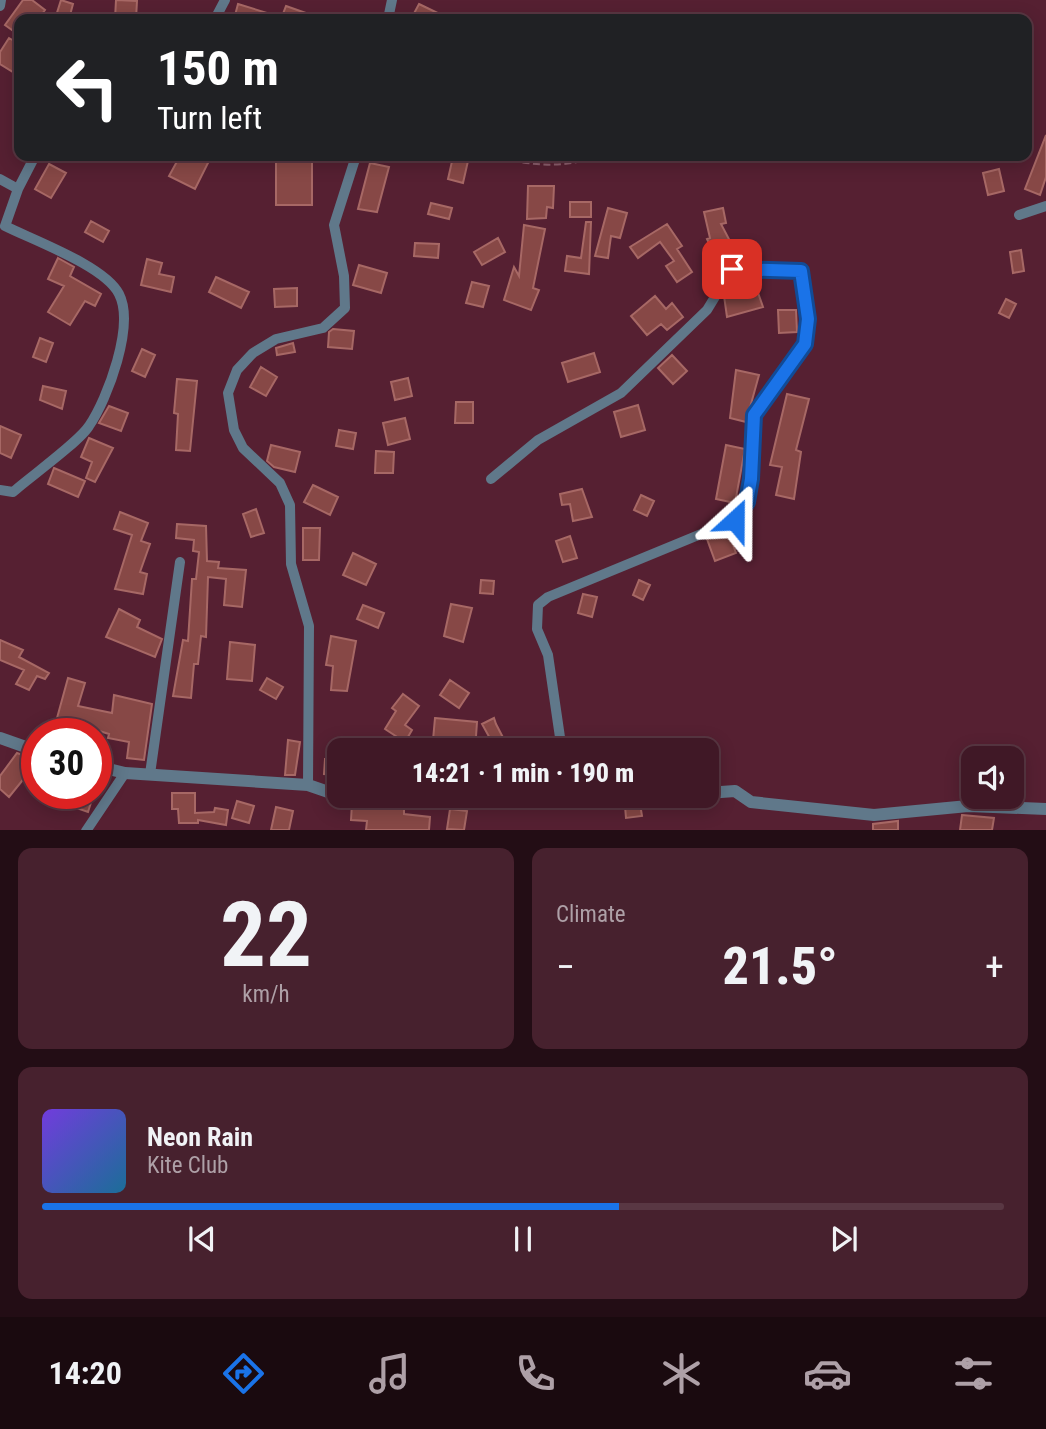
<!DOCTYPE html>
<html lang="en">
<head>
<meta charset="utf-8">
<style>
	body { margin:0; font-family:"Roboto Condensed",sans-serif; background:#47212e; color:#f1f3f6; height:100vh; display:flex; flex-direction:column; font-size:26px; white-space:nowrap }
	* { box-sizing:border-box; margin:0 }
	p { font-size:23px; color:#aea0a7 }
	.icon { flex:none; width:38px; height:38px; fill:none; stroke:currentColor; stroke-width:2; stroke-linecap:round; stroke-linejoin:round }
	.map { position:relative; height:830px; overflow:hidden }
	.sheet { display:flex; flex-direction:column; gap:18px; padding:18px; background:#230d15; flex:1 }
	.sheet>* { flex:none }
	.banner { position:absolute; left:14px; top:14px; width:1018px; height:147px; border-radius:14px; box-shadow:0 4px 18px #0003,0 0 0 2px #593743; background:#202124; color:#fff; overflow:hidden }
	.buttons { position:absolute; left:961px; top:746px; display:grid; gap:14px }
	.buttons a { display:grid; place-items:center; width:63px; height:63px; border-radius:14px; background:#401826; box-shadow:0 4px 18px #0003,0 0 0 2px #593743; font-size:35px }
	.speed { position:absolute; left:21px; top:718px; display:flex; gap:14px; font-size:35px; font-weight:700; text-align:center }
	.speed>* { display:grid; place-content:center; width:91px; height:91px; border-radius:50%; background:#401826; box-shadow:0 4px 18px #0003,0 0 0 2px #593743; line-height:1 }
	.speed .limit { border:10px solid #d22; background:#fff; color:#111 }
	.pin { position:absolute; display:grid; place-items:center; width:60px; height:60px; color:#fff; margin:-30px; border-radius:14px; box-shadow:0 4px 10px #0006 }
	.me { position:absolute; width:77px; margin:-38px; rotate:24deg; stroke-linejoin:round; filter:drop-shadow(0 0 5px #0008) }
	.turn { display:flex; align-items:center; gap:24px; height:147px; padding:0 28px; font-size:32px }
	.turn .icon { width:91px; height:91px; stroke-width:2.5 }
	.turn b { display:block; font-size:49px; line-height:60px }
	.big { font-size:52px; font-weight:800; line-height:1.1 }
	.sheet .card { flex:1; display:flex; flex-direction:column; justify-content:center; gap:10px; min-width:0; padding:0 24px; border-radius:14px; background:#47212e }
	.sheet .dial { align-items:center; gap:0 }
	.dial b { font-size:91px; line-height:1 }
	.song { display:flex; align-items:center; gap:21px }
	.cover { width:84px; height:84px; border-radius:10px; background:linear-gradient(135deg,hsl(260 70% 55%),hsl(200 70% 35%)) }
	.played { height:7px; border-radius:4px; background:linear-gradient(90deg,#1a73e8 60%,#593743 60%) }
	.keys { display:flex; justify-content:space-around; direction:ltr }
	.heat { display:flex; justify-content:space-between; align-items:center; font-size:38px; direction:ltr }
	.sheet .tiles { flex:1; display:grid; gap:18px; grid-template-columns:1fr 1fr }
	.card:last-child { grid-column:span 2 }
	.trip { position:absolute; left:327px; top:738px; width:392px; height:70px; border-radius:14px; background:#401826; box-shadow:0 4px 18px #0003,0 0 0 2px #593743; font-weight:800; line-height:70px; text-align:center }
	.dock { display:flex; height:112px; justify-content:space-around; align-items:center; background:#1a0a0f; color:#aea0a7 }
	.dock .icon { width:49px; height:49px }
	.dock .current { color:#1a73e8 }
	.dock b { font-size:32px; color:#f1f3f6 }
	.map>svg:first-child { display:block }
</style>
</head>
<body>
<div class="map">
<svg width="1046" height="831" viewBox="0 0 1046 831">
	<rect width="100%" height="100%" fill="#562032"/>
	<path fill="#874846" stroke="#a76865" stroke-width="2" d="M 23,0 L 32,0 L 45,10 L 38,19 L 19,19 L 19,35 L 5,25 Z
		M 61,0 L 73,4 L 69,19 L 55,19 Z
		M 116,0 L 137,1 L 136,19 L 115,19 Z
		M 238,4 L 280,17 L 280,19 L 234,19 Z
		M 419,4 L 450,19 L 411,19 Z
		M 286,6 L 320,18 L 319,19 L 281,19 Z
		M 9,38 L 19,44 L 19,61 L 13,72 L 0,64 L 0,52 Z
		M 1046,135 L 1046,177 L 1040,195 L 1025,189 Z
		M 180,156 L 195,156 L 208,163 L 195,189 L 169,176 Z
		M 453,157 L 468,161 L 463,183 L 448,179 Z
		M 276,159 L 312,159 L 312,205 L 276,205 Z
		M 370,163 L 389,167 L 377,212 L 358,209 Z
		M 49,164 L 66,173 L 51,198 L 35,189 Z
		M 999,169 L 1004,191 L 988,195 L 983,173 Z
		M 528,186 L 554,186 L 553,208 L 547,207 L 546,218 L 527,219 Z
		M 570,202 L 591,202 L 591,217 L 570,217 Z
		M 431,203 L 452,208 L 449,219 L 428,214 Z
		M 608,208 L 627,213 L 620,238 L 611,236 L 608,258 L 595,256 Z
		M 723,208 L 726,223 L 721,224 L 731,243 L 713,252 L 707,239 L 710,238 L 704,212 Z
		M 91,221 L 109,231 L 103,242 L 85,232 Z
		M 586,222 L 591,222 L 589,274 L 565,271 L 567,256 L 581,258 Z
		M 667,224 L 682,246 L 677,249 L 692,272 L 677,282 L 666,266 L 674,261 L 660,242 L 638,258 L 630,247 Z
		M 524,225 L 545,229 L 533,288 L 539,290 L 531,310 L 504,300 L 514,267 L 519,276 Z
		M 498,238 L 505,252 L 482,265 L 474,252 Z
		M 415,243 L 439,244 L 438,258 L 414,256 Z
		M 1021,250 L 1024,271 L 1013,273 L 1010,252 Z
		M 58,258 L 74,267 L 70,276 L 101,294 L 95,306 L 85,301 L 70,325 L 48,312 L 64,286 L 48,279 Z
		M 147,259 L 162,263 L 159,274 L 174,277 L 171,292 L 141,285 Z
		M 359,265 L 387,273 L 381,293 L 353,285 Z
		M 216,277 L 249,292 L 241,308 L 209,292 Z
		M 472,282 L 489,286 L 483,307 L 466,303 Z
		M 756,287 L 763,307 L 727,317 L 724,296 L 726,292 Z
		M 297,288 L 297,306 L 275,307 L 274,289 Z
		M 655,296 L 666,309 L 672,303 L 683,317 L 667,330 L 661,324 L 647,335 L 631,316 Z
		M 1006,299 L 1016,304 L 1009,318 L 999,313 Z
		M 778,310 L 796,310 L 797,332 L 779,333 Z
		M 333,329 L 354,331 L 352,349 L 328,347 L 329,332 Z
		M 40,338 L 53,343 L 46,362 L 33,357 Z
		M 293,343 L 295,352 L 277,355 L 276,348 Z
		M 142,349 L 155,355 L 145,377 L 132,371 Z
		M 594,353 L 600,372 L 568,382 L 562,363 Z
		M 672,355 L 687,371 L 673,384 L 658,368 Z
		M 261,367 L 277,377 L 266,396 L 250,387 Z
		M 736,370 L 759,375 L 746,422 L 730,418 Z
		M 408,378 L 412,396 L 395,400 L 391,382 Z
		M 177,379 L 197,381 L 190,451 L 176,450 L 178,414 L 174,413 Z
		M 43,386 L 66,391 L 62,409 L 40,400 Z
		M 787,394 L 809,399 L 796,450 L 801,452 L 794,499 L 776,495 L 782,467 L 770,465 Z
		M 456,402 L 473,402 L 473,423 L 455,423 Z
		M 638,405 L 645,430 L 621,437 L 614,412 Z
		M 109,406 L 128,413 L 121,431 L 99,423 Z
		M 405,418 L 410,439 L 388,445 L 383,423 Z
		M 0,426 L 21,435 L 11,458 L 0,453 Z
		M 339,430 L 356,433 L 353,449 L 336,446 Z
		M 89,438 L 113,448 L 95,482 L 86,478 L 92,462 L 81,457 Z
		M 271,445 L 300,452 L 295,472 L 274,467 L 267,461 Z
		M 726,445 L 745,449 L 735,503 L 716,499 Z
		M 376,451 L 394,452 L 393,473 L 375,473 Z
		M 54,468 L 85,481 L 78,497 L 48,484 Z
		M 313,485 L 338,497 L 330,515 L 304,502 Z
		M 582,489 L 592,517 L 573,521 L 570,504 L 562,505 L 560,494 Z
		M 641,495 L 654,501 L 647,516 L 634,510 Z
		M 256,509 L 264,533 L 251,537 L 243,514 Z
		M 120,512 L 148,523 L 141,541 L 150,544 L 140,572 L 147,574 L 143,594 L 115,589 L 132,535 L 114,529 Z
		M 177,524 L 206,526 L 207,561 L 219,562 L 218,568 L 246,570 L 242,607 L 224,605 L 226,579 L 208,577 L 206,637 L 201,636 L 198,664 L 194,664 L 191,698 L 173,696 L 183,640 L 188,641 L 192,579 L 196,579 L 199,552 L 193,551 L 194,540 L 176,538 Z
		M 303,528 L 320,528 L 319,560 L 303,560 Z
		M 728,531 L 736,553 L 715,561 L 707,539 Z
		M 570,536 L 577,558 L 563,562 L 556,541 Z
		M 353,553 L 376,564 L 366,585 L 343,575 Z
		M 481,580 L 494,581 L 493,594 L 480,593 Z
		M 639,580 L 650,585 L 643,600 L 633,595 Z
		M 583,594 L 597,597 L 592,617 L 578,613 Z
		M 451,604 L 472,608 L 463,642 L 444,636 Z
		M 363,605 L 384,613 L 378,628 L 357,619 Z
		M 119,609 L 140,620 L 137,627 L 162,639 L 155,657 L 106,637 Z
		M 331,636 L 356,641 L 347,691 L 331,690 L 333,666 L 326,665 Z
		M 0,640 L 23,650 L 19,657 L 49,673 L 45,679 L 37,676 L 29,690 L 16,684 L 24,670 L 0,660 Z
		M 230,642 L 255,645 L 252,681 L 227,679 Z
		M 68,678 L 85,683 L 78,706 L 112,713 L 114,695 L 152,704 L 144,760 L 127,758 L 129,742 L 108,738 L 109,734 L 57,718 Z
		M 267,678 L 283,687 L 276,699 L 260,690 Z
		M 450,680 L 469,693 L 459,708 L 440,695 Z
		M 403,694 L 419,706 L 405,725 L 412,730 L 405,742 L 385,729 L 396,711 L 392,708 Z
		M 435,718 L 477,722 L 475,751 L 432,751 Z
		M 494,718 L 496,724 L 510,751 L 497,751 L 482,724 Z
		M 288,740 L 300,742 L 295,775 L 285,775 Z
		M 17,753 L 33,759 L 22,772 L 26,776 L 9,797 L 0,789 L 0,776 Z
		M 325,759 L 339,760 L 337,775 L 324,774 Z
		M 78,793 L 94,793 L 88,812 L 74,807 Z
		M 172,793 L 195,793 L 195,813 L 214,812 L 215,808 L 228,810 L 226,825 L 198,820 L 198,823 L 179,823 L 178,809 L 172,809 Z
		M 237,801 L 254,806 L 249,823 L 232,818 Z
		M 352,803 L 404,809 L 404,814 L 430,817 L 429,830 L 366,830 L 367,821 L 351,820 Z
		M 640,804 L 642,816 L 626,818 L 625,806 Z
		M 276,807 L 293,811 L 289,830 L 271,830 Z
		M 450,809 L 467,811 L 464,830 L 447,829 Z
		M 962,815 L 994,818 L 992,830 L 960,830 Z
		M 898,821 L 898,830 L 873,830 L 873,824 Z"/>
	<g fill="none" stroke-linecap="round" stroke-linejoin="round">
		<path stroke="#8c5e6c" stroke-width="2" stroke-dasharray="7 3.5" stroke-linecap="butt" d="M 481,156 C 521,162 559,172 596,156"/>
		<path stroke="#60788a" stroke-width="10" d="M 0,6 L 1,0
			M 215,19 L 225,0
			M 388,19 L 392,0
			M 0,179 L 18,189 L 5,226 C 33,240 105,266 119,294 C 135,325 108,398 89,426 C 79,442 30,477 13,492 L 0,490
			M 18,189 L 35,156
			M 1019,215 L 1046,206
			M 491,479 L 538,440 L 621,393 L 707,310 L 732,269 L 801,271 L 808,319 L 805,344 L 754,415 L 751,479 L 747,502 L 735,520 L 548,597 L 538,605 L 537,629 L 548,655 L 562,751
			M 150,774 L 180,562
			M 308,785 L 309,626 L 291,564 L 290,505 L 280,483 L 243,448 L 234,430 L 228,393 L 237,370 L 253,353 L 276,339 L 323,328 L 345,308 L 344,276 L 334,225 L 356,156
			M 86,831 L 125,773"/>
		<path stroke="#60788a" stroke-width="12" d="M 0,738 L 37,751
			M 96,766 L 125,773 L 308,785 L 340,796
			M 707,793 L 735,791 L 751,802 L 874,815 L 968,806 L 1046,809
			M 415,796 L 461,801 L 496,796
			M 658,796 L 666,796"/>
	</g>
	<g fill="none" stroke-linecap="round" stroke-linejoin="round">
		<defs>
			<path id="route" d="M 732,269 L 801,271 L 808,319 L 805,344 L 754,415 L 751,479 L 747,502 L 735,520"/>
		</defs>
		<use href="#route" stroke="#114b97" stroke-width="18"/>
		<use href="#route" stroke="#1a73e8" stroke-width="12"/>
	</g>
</svg>
<div class="buttons">
<a><svg class="icon" aria-label="sound" viewBox="0 0 24 24"><path d="M4 9h4l5-4v14l-5-4H4zM17 9q2 3 0 6"/></svg></a>
</div>
<div class="speed"><div class="limit">30</div></div>
<div class="pin" style="left:732px;top:269px;background:#d93025"><svg class="icon" aria-label="arrive" viewBox="0 0 24 24"><path d="M6 21V4h12l-3 4 3 4H6"/></svg></div>
<svg class="me" style="left:735px;top:520px" viewBox="-20 -20 40 40"><path d="M0-17L14 15 0 8-14 15z" fill="#1a73e8" stroke="#fff" stroke-width="4"/></svg>
<div class="trip">14:21 · 1 min · 190 m</div>
<div class="banner">
<div class="turn"><svg class="icon" aria-label="left" viewBox="0 0 24 24"><path d="M17 20v-9H6M10 6l-5 5 5 5"/></svg><div><b>150 m</b>Turn left</div></div>
</div>
</div>
<section class="sheet">
<div class="tiles">
<div class="card dial"><b>22</b><p>km/h</p></div>
<div class="card"><p>Climate</p>
<div class="heat"><a>−</a><b class="big">21.5°</b><a>+</a></div>
</div>
<div class="card">
<div class="song"><i class="cover"></i><div><b>Neon Rain</b><p>Kite Club</p></div></div>
<div class="played"></div>
<div class="keys"><svg class="icon" aria-label="previous" viewBox="0 0 24 24"><path d="M18 5L8 12l10 7zM5 5v14"/></svg><svg class="icon" aria-label="pause" viewBox="0 0 24 24"><path d="M8 5v14M16 5v14"/></svg><svg class="icon" aria-label="next" viewBox="0 0 24 24"><path d="M6 5l10 7-10 7zM19 5v14"/></svg></div>
</div>
</div>
</section>
<nav class="dock">
<b>14:20</b>
<svg class="icon current" aria-label="directions" viewBox="0 0 24 24"><path d="M12 3l9 9-9 9-9-9zM9 14v-3h6M13 9l2 2-2 2"/></svg>
<svg class="icon" aria-label="music" viewBox="0 0 24 24"><path d="M9 18V5l10-2v13"/><circle cx="6" cy="18" r="3"/><circle cx="16" cy="16" r="3"/></svg>
<svg class="icon" aria-label="phone" viewBox="0 0 24 24"><path d="M5 4h4l2 5-3 2q2 4 5 5l2-3 5 2v4C11 20 4 13 5 4z"/></svg>
<svg class="icon" aria-label="climate" viewBox="0 0 24 24"><path d="M12 3v18M4 7l16 10M4 17L20 7"/></svg>
<svg class="icon" aria-label="car" viewBox="0 0 24 24"><path d="M5 17H2v-5l4-1 3-4h7l3 4 3 1v5h-3M9 17h6M6 11h13"/><circle cx="7" cy="17" r="2"/><circle cx="17" cy="17" r="2"/></svg>
<svg class="icon" aria-label="filters" viewBox="0 0 24 24"><path d="M4 7h16M4 17h16"/><circle cx="9" cy="7" r="2"/><circle cx="15" cy="17" r="2"/></svg>
</nav>
</body>
</html>
